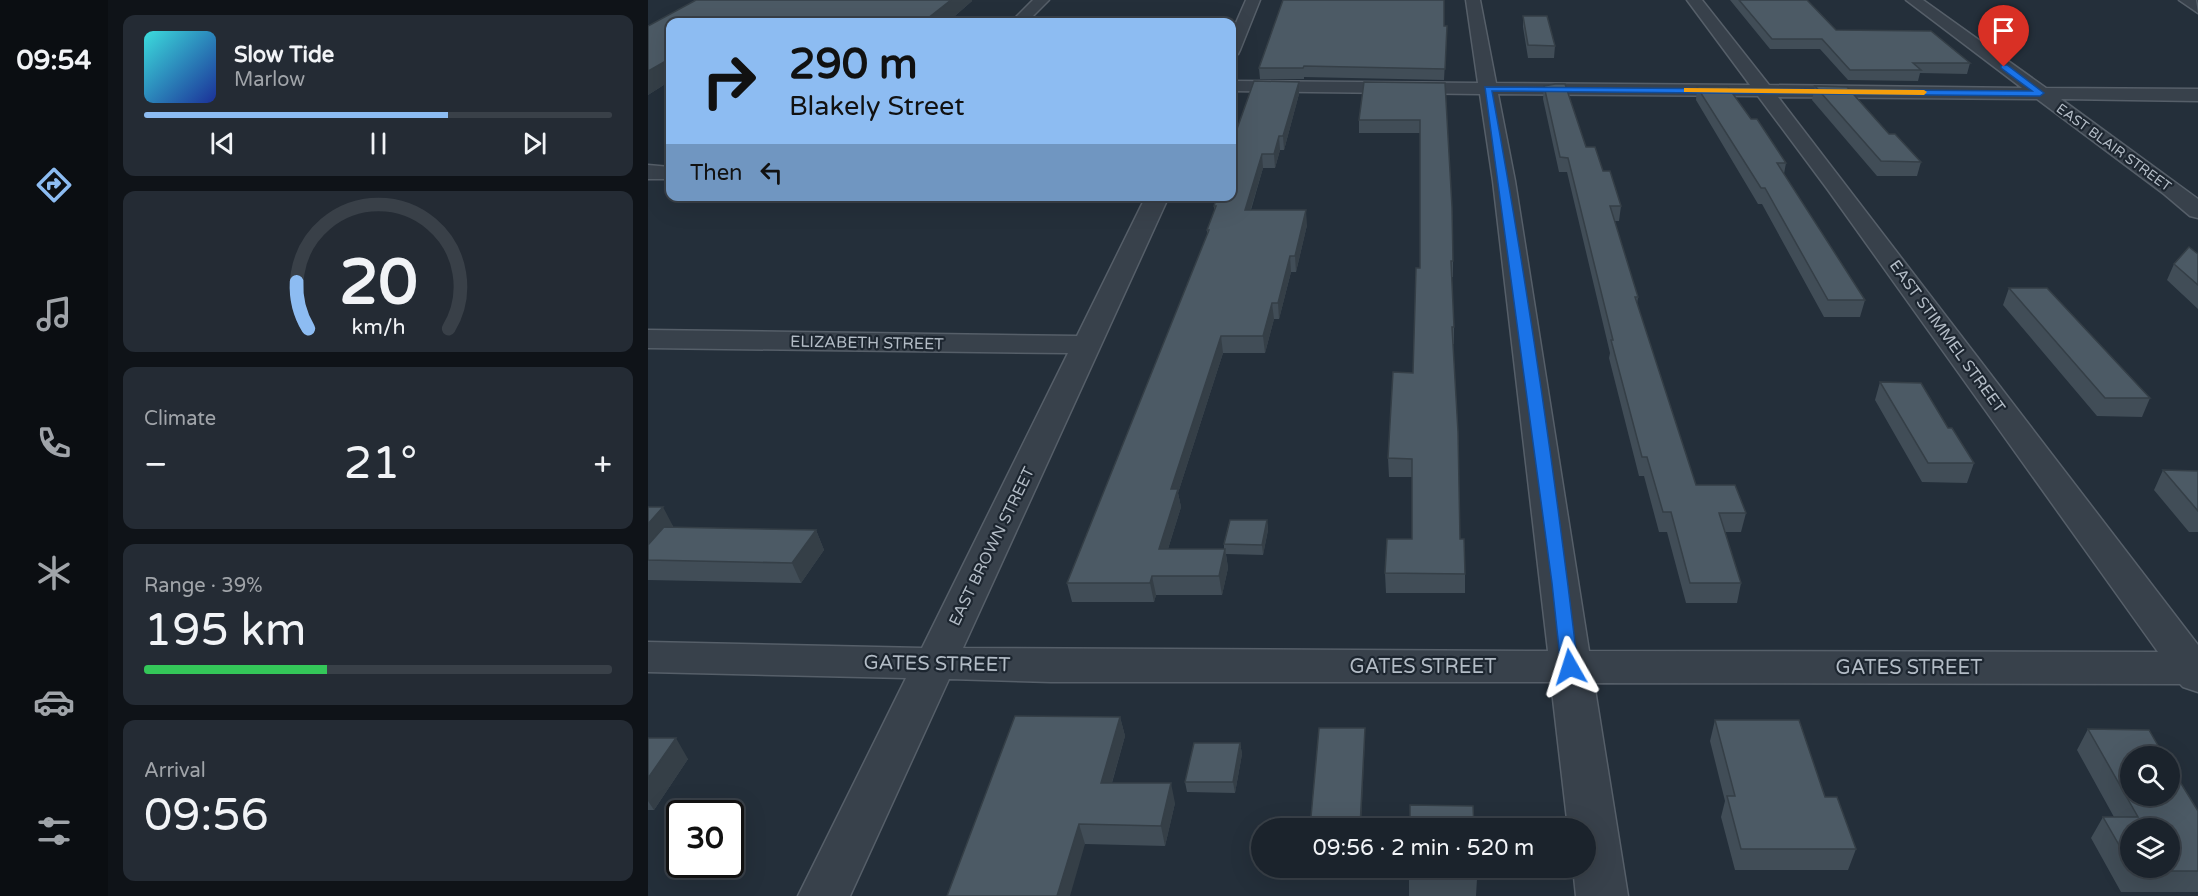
<!DOCTYPE html>
<html lang="en">
<head>
<meta charset="utf-8">
<style>
	body { margin:0; font-family:"Varela Round",sans-serif; background:#242b34; color:#f1f3f6; height:100vh; display:flex; flex-direction:column; font-size:22px; white-space:nowrap }
	* { box-sizing:border-box; margin:0 }
	p { font-size:20px; color:#a0a4a9 }
	.icon { flex:none; width:33px; height:33px; fill:none; stroke:currentColor; stroke-width:2; stroke-linecap:round; stroke-linejoin:round }
	.map { position:relative; flex:1; overflow:hidden }
	.panel { display:flex; flex-direction:column; gap:15px; padding:15px; background:#0f1318; width:540px }
	.panel>* { flex:none }
	.hud { position:absolute; left:18px; top:18px; width:570px; height:183px; border-radius:12px; box-shadow:0 6px 24px #0002,0 0 0 2px #394048; background:#8dbcf2; color:#111; overflow:hidden }
	.controls { position:absolute; left:1472px; top:746px; display:grid; gap:12px }
	.controls a { display:grid; place-items:center; width:60px; height:60px; border-radius:50%; background:#1b232c; box-shadow:0 6px 24px #0002,0 0 0 2px #394048; font-size:30px }
	.speed { position:absolute; left:18px; top:800px; display:flex; gap:12px; font-size:30px; font-weight:700; text-align:center }
	.speed>* { display:grid; place-content:center; width:78px; height:78px; border-radius:50%; background:#1b232c; box-shadow:0 6px 24px #0002,0 0 0 2px #394048; line-height:1 }
	.speed .limit { border:3px solid #111; border-radius:9px; background:#fff; color:#111 }
	.pin { position:absolute; display:grid; place-items:center; width:51px; height:51px; color:#fff; margin:-62px -26px; border-radius:50% 50% 50% 0; rotate:-45deg; box-shadow:0 0 6px #0007 }
	.pin .icon { rotate:45deg }
	.me { position:absolute; width:66px; margin:-33px; rotate:354deg; stroke-linejoin:round; filter:drop-shadow(0 0 4px #0008) }
	.turn { display:flex; align-items:center; gap:21px; height:126px; padding:0 24px; font-size:27px }
	.turn .icon { width:78px; height:78px; stroke-width:2.5 }
	.turn b { display:block; font-size:42px; line-height:51px }
	.then { display:flex; align-items:center; height:57px; padding:0 24px; background:#0003; gap:12px; font-size:22px }
	.big { font-size:45px; font-weight:600; line-height:1.1 }
	.panel .widget { flex:1; display:flex; flex-direction:column; justify-content:center; gap:9px; min-width:0; padding:0 21px; border-radius:12px; background:#242b34 }
	.panel .dial { align-items:center; gap:0 }
	.dial svg { height:156px; overflow:visible; fill:none; stroke:#394048; stroke-width:7; stroke-linecap:round; text-anchor:middle }
	.dial text { fill:#f1f3f6; stroke:none }
	.song { display:flex; align-items:center; gap:18px }
	.cover { width:72px; height:72px; border-radius:9px; background:linear-gradient(135deg,hsl(180 70% 55%),hsl(230 70% 35%)) }
	.played { height:6px; border-radius:3px; background:linear-gradient(90deg,#8dbcf2 65%,#394048 65%) }
	.keys { display:flex; justify-content:space-around; direction:ltr }
	.heat { display:flex; justify-content:space-between; align-items:center; font-size:33px; direction:ltr }
	.charge { height:9px; border-radius:4px; background:linear-gradient(90deg,#34c759 39%,#394048 0) }
	.trip { position:absolute; left:603px; top:818px; width:345px; height:60px; border-radius:30px; background:#1b232c; box-shadow:0 6px 24px #0002,0 0 0 2px #394048; font-weight:600; line-height:60px; text-align:center }
	main { display:flex; flex:1; min-height:0 }
	.tab-bar { display:flex; flex-direction:column; width:108px; justify-content:space-around; align-items:center; background:#0b0e12; color:#a0a4a9 }
	.tab-bar .icon { width:42px; height:42px }
	.tab-bar .on { color:#8dbcf2 }
	.tab-bar b { font-size:27px; color:#f1f3f6 }
	.map>svg:first-child { display:block }
</style>
</head>
<body>
<main>
<nav class="tab-bar">
<b>09:54</b>
<svg class="icon on" aria-label="directions" viewBox="0 0 24 24"><path d="M12 3l9 9-9 9-9-9zM9 14v-3h6M13 9l2 2-2 2"/></svg>
<svg class="icon" aria-label="music" viewBox="0 0 24 24"><path d="M9 18V5l10-2v13"/><circle cx="6" cy="18" r="3"/><circle cx="16" cy="16" r="3"/></svg>
<svg class="icon" aria-label="phone" viewBox="0 0 24 24"><path d="M5 4h4l2 5-3 2q2 4 5 5l2-3 5 2v4C11 20 4 13 5 4z"/></svg>
<svg class="icon" aria-label="climate" viewBox="0 0 24 24"><path d="M12 3v18M4 7l16 10M4 17L20 7"/></svg>
<svg class="icon" aria-label="car" viewBox="0 0 24 24"><path d="M5 17H2v-5l4-1 3-4h7l3 4 3 1v5h-3M9 17h6M6 11h13"/><circle cx="7" cy="17" r="2"/><circle cx="17" cy="17" r="2"/></svg>
<svg class="icon" aria-label="filters" viewBox="0 0 24 24"><path d="M4 7h16M4 17h16"/><circle cx="9" cy="7" r="2"/><circle cx="15" cy="17" r="2"/></svg>
</nav>
<section class="panel">
<div class="widget">
<div class="song"><i class="cover"></i><div><b>Slow Tide</b><p>Marlow</p></div></div>
<div class="played"></div>
<div class="keys"><svg class="icon" aria-label="previous" viewBox="0 0 24 24"><path d="M18 5L8 12l10 7zM5 5v14"/></svg><svg class="icon" aria-label="pause" viewBox="0 0 24 24"><path d="M8 5v14M16 5v14"/></svg><svg class="icon" aria-label="next" viewBox="0 0 24 24"><path d="M6 5l10 7-10 7zM19 5v14"/></svg></div>
</div>
<div class="widget dial"><svg viewBox="0 0 100 80">
<path d="M14 69A42 42 0 1 1 86 69"/>
<path d="M14 69A42 42 0 0 1 8 45" stroke="#8dbcf2"/>
<text x="50" y="56" font-size="32" font-weight="700">20</text>
<text x="50" y="72" font-size="11">km/h</text>
</svg></div>
<div class="widget"><p>Climate</p>
<div class="heat"><a>−</a><b class="big">21°</b><a>+</a></div>
</div>
<div class="widget"><p>Range · 39%</p><b class="big">195 km</b><div class="charge"></div></div>
<div class="widget"><p>Arrival</p><b class="big">09:56</b></div>
</section>
<div class="map">
<svg width="1550" height="896" viewBox="0 0 1550 896">
	<rect width="100%" height="100%" fill="#242f3a"/>
	<g fill="none" stroke-linecap="round" stroke-linejoin="round">
		<defs>
			<path id="minor" d="M 385,0 L 401,0 L 379,22 L 363,22 Z
				M 598,0 L 612,0 L 592,50 L 590,54 L 584,55 L 584,32 Z
				M 818,0 L 832,0 L 848,83 L 1102,85 L 1039,0 L 1054,0 L 1121,85 L 1374,88 L 1258,0 L 1275,0 L 1398,88 L 1550,89 L 1550,101 L 1413,99 L 1550,199 L 1550,218 L 1542,216 L 1516,194 L 1389,99 L 1130,97 L 1550,645 L 1550,692 L 1535,687 L 1532,684 L 946,683 L 980,896 L 928,896 L 925,867 L 938,867 L 938,828 L 920,828 L 903,682 L 403,682 L 301,679 L 202,896 L 150,896 L 258,678 L 0,672 L 0,642 L 274,648 L 420,353 L 0,348 L 0,330 L 429,336 L 498,196 L 521,196 L 315,648 L 900,651 L 845,181 L 832,94 L 584,91 L 584,81 L 830,83 ZM 850,94 L 1110,96 L 1180,190 L 1510,652 L 941,651 L 867,181 Z
				M 1531,0 L 1548,0 L 1550,13 Z
				M 0,165 L 22,167 L 22,179 L 0,179 Z"/>
		</defs>
		<use href="#minor" stroke="#565f69" stroke-width="3"/>
		<use href="#minor" fill="#38414b" fill-rule="evenodd"/>
	</g>
	<path fill="#414d57" fill-rule="evenodd" d="M 48,0 L 324,0 L 324,1 L 300,22 L 22,22 L 22,81 L 0,95 L 0,26 Z
		M 1082,0 L 1159,0 L 1188,30 L 1322,63 L 1319,74 L 1272,73 L 1270,81 L 1200,80 L 1172,49 L 1122,49 Z
		M 875,16 L 907,46 L 906,58 L 880,58 L 875,27 Z
		M 796,26 L 799,26 L 796,80 L 656,77 L 656,79 L 612,79 L 611,68 Z
		M 651,82 L 651,94 L 636,150 L 632,150 L 627,168 L 615,168 L 603,210 L 659,225 L 648,272 L 643,272 L 631,319 L 626,319 L 617,353 L 575,353 L 530,493 L 533,507 L 520,549 L 576,549 L 576,544 L 619,520 L 620,530 L 615,555 L 578,554 L 580,568 L 574,595 L 508,595 L 506,602 L 424,602 L 419,583 L 559,235 L 559,230 L 566,211 L 566,206 L 584,196 L 584,143 Z
		M 797,83 L 805,261 L 805,277 L 803,277 L 806,327 L 806,344 L 805,344 L 812,539 L 817,574 L 817,593 L 738,593 L 737,573 L 764,539 L 764,477 L 741,477 L 740,458 L 765,373 L 772,268 L 772,133 L 711,133 L 711,120 Z
		M 896,86 L 955,171 L 973,206 L 971,221 L 966,221 L 990,297 L 989,304 L 1048,485 L 1098,513 L 1093,532 L 1077,532 L 1093,583 L 1089,603 L 1038,603 L 1019,532 L 1011,532 L 996,476 L 991,476 L 961,358 L 962,353 L 919,172 L 911,172 L 895,99 Z
		M 1167,86 L 1241,134 L 1273,162 L 1269,176 L 1229,176 L 1164,100 Z
		M 1049,87 L 1103,119 L 1138,163 L 1136,174 L 1217,300 L 1212,317 L 1176,317 L 1114,204 L 1110,204 L 1048,100 Z
		M 1550,254 L 1550,309 L 1519,280 L 1526,264 Z
		M 1361,288 L 1502,398 L 1494,417 L 1449,416 L 1355,305 Z
		M 1232,382 L 1300,428 L 1326,463 L 1319,483 L 1274,482 L 1227,400 Z
		M 1515,470 L 1550,471 L 1550,532 L 1541,532 L 1506,490 Z
		M 0,507 L 25,526 L 25,527 L 168,530 L 176,550 L 153,583 L 0,580 Z
		M 472,717 L 477,736 L 464,783 L 527,803 L 517,846 L 437,844 L 299,896 Z
		M 1067,720 L 1177,797 L 1208,849 L 1200,870 L 1087,870 L 1073,817 L 1077,801 L 1062,741 Z
		M 1440,729 L 1550,811 L 1550,892 L 1473,892 L 1443,838 L 1455,817 L 1466,817 L 1429,750 ZM 1482,828 L 1521,867 L 1482,867 Z
		M 0,738 L 40,759 L 6,810 L 0,810 Z
		M 592,743 L 594,754 L 587,793 L 539,792 L 537,782 Z
		M 761,867 L 829,879 L 828,896 L 761,896 Z"/>
	<path fill="#353f47" d="M 303,0 L 324,0 L 324,1 L 300,22 L 275,22 Z
		M 16,62 L 22,81 L 0,95 L 0,71 Z
		M 651,82 L 651,94 L 636,150 L 635,136 Z
		M 631,136 L 632,150 L 627,168 L 626,154 Z
		M 614,154 L 615,168 L 598,225 L 597,210 Z
		M 658,210 L 659,225 L 648,272 L 647,256 Z
		M 642,256 L 643,272 L 631,319 L 630,303 Z
		M 624,303 L 626,319 L 617,353 L 615,336 Z
		M 573,336 L 575,353 L 530,493 L 533,507 L 514,568 L 511,549 L 523,489 Z
		M 15,507 L 25,526 L 0,556 L 0,524 Z
		M 619,520 L 620,530 L 615,555 L 614,545 Z
		M 168,530 L 176,550 L 153,583 L 144,563 Z
		M 577,549 L 580,568 L 574,595 L 571,576 Z
		M 504,576 L 508,595 L 506,602 L 502,583 Z
		M 472,717 L 477,736 L 458,803 L 453,783 Z
		M 717,728 L 717,739 L 713,828 L 712,828 Z
		M 28,738 L 40,759 L 6,810 L 0,801 L 0,778 Z
		M 592,743 L 594,754 L 587,793 L 585,782 Z
		M 523,783 L 527,803 L 517,846 L 513,826 Z
		M 431,824 L 437,844 L 422,896 L 409,896 Z"/>
	<path fill="#4c5a65" stroke="#353f47" stroke-width="1.5" d="M 48,0 L 303,0 L 275,22 L 22,22 L 22,62 L 16,62 L 0,71 L 0,26 Z
		M 635,0 L 796,0 L 796,26 L 799,26 L 797,69 L 656,66 L 655,68 L 611,68 Z
		M 1091,0 L 1159,0 L 1188,30 L 1283,31 L 1322,63 L 1265,63 L 1273,70 L 1202,70 L 1174,39 L 1124,39 Z
		M 875,16 L 899,16 L 907,46 L 880,45 Z
		M 606,81 L 651,82 L 635,136 L 631,136 L 626,154 L 614,154 L 597,210 L 658,210 L 647,256 L 642,256 L 630,303 L 624,303 L 615,336 L 573,336 L 523,489 L 530,489 L 511,549 L 577,549 L 571,576 L 504,576 L 502,583 L 419,583 L 561,230 L 559,230 L 568,206 L 566,206 L 569,196 L 584,196 L 584,159 L 586,154 L 584,154 L 584,143 Z
		M 716,82 L 797,83 L 804,207 L 805,261 L 803,261 L 806,327 L 804,327 L 810,432 L 812,539 L 816,539 L 817,574 L 737,573 L 739,539 L 764,539 L 764,459 L 740,458 L 745,372 L 765,373 L 768,268 L 772,268 L 772,120 L 711,120 Z
		M 907,84 L 917,84 L 938,147 L 947,147 L 955,171 L 962,171 L 973,206 L 962,206 L 990,297 L 987,297 L 1048,485 L 1087,485 L 1098,513 L 1071,513 L 1093,583 L 1042,583 L 1023,512 L 1015,512 L 999,457 L 994,457 L 963,340 L 965,340 L 920,158 L 912,157 L 896,86 Z
		M 1167,86 L 1199,87 L 1241,134 L 1247,134 L 1273,162 L 1233,161 Z
		M 1049,87 L 1080,87 L 1103,119 L 1109,119 L 1138,163 L 1129,163 L 1217,300 L 1180,300 L 1117,188 L 1113,188 Z
		M 1541,247 L 1550,254 L 1550,285 L 1526,264 Z
		M 1361,288 L 1399,288 L 1502,398 L 1457,398 Z
		M 1232,382 L 1273,383 L 1300,428 L 1304,428 L 1326,463 L 1280,463 Z
		M 1515,470 L 1550,471 L 1550,511 Z
		M 0,507 L 15,507 L 0,524 Z
		M 582,520 L 619,520 L 614,545 L 576,544 Z
		M 16,527 L 168,530 L 144,563 L 0,560 L 0,545 Z
		M 367,716 L 472,717 L 453,783 L 523,783 L 513,826 L 431,824 L 409,896 L 299,896 Z
		M 1067,720 L 1151,720 L 1177,797 L 1189,797 L 1208,849 L 1093,849 L 1079,796 L 1087,796 Z
		M 671,728 L 717,728 L 712,828 L 662,828 Z
		M 1440,729 L 1501,730 L 1516,756 L 1482,756 L 1482,795 L 1521,795 L 1521,764 L 1550,811 L 1550,871 L 1486,871 L 1484,867 L 1521,867 L 1521,828 L 1482,828 L 1482,864 L 1455,817 L 1490,817 Z
		M 0,738 L 28,738 L 0,778 Z
		M 546,743 L 592,743 L 585,782 L 537,782 Z
		M 762,805 L 825,806 L 826,828 L 762,828 Z
		M 761,867 L 828,867 L 829,879 L 761,879 Z"/>
	<path fill="#1a73e8" stroke="#114b97" stroke-width="1.5" d="M 1353,65 L 1359,65 L 1396,93 L 1392,96 L 844,91 C 879,281 907,474 930,667 L 928,671 L 922,673 L 916,671 L 913,667 L 904,583 L 837,87 L 1384,91 L 1353,68 Z"/>
	<path fill="#f59e0b" d="M 1036,88 L 1276,90 L 1279,92 L 1276,95 L 1039,92 L 1036,92 Z"/>
	<g text-anchor="middle" stroke-width="4.5" stroke-linejoin="round" paint-order="stroke">
		<g font-size="14" fill="#b3bcc6" stroke="#1d2630">
			<text transform="translate(1466 147) rotate(36)" y="5">EAST BLAIR STREET</text>
		</g>
		<g font-size="16" fill="#b3bcc6" stroke="#1d2630">
			<text transform="translate(1300 336) rotate(54)" y="6">EAST STIMMEL STREET</text>
			<text transform="translate(219 342) rotate(1)" y="6">ELIZABETH STREET</text>
			<text transform="translate(343 546) rotate(-64)" y="6">EAST BROWN STREET</text>
		</g>
		<g font-size="20" fill="#b3bcc6" stroke="#1d2630">
			<text transform="translate(289 663) rotate(1)" y="7">GATES STREET</text>
			<text x="775" y="673">GATES STREET</text>
			<text x="1261" y="674">GATES STREET</text>
		</g>
	</g>
</svg>
<div class="controls">
<a><svg class="icon" aria-label="search" viewBox="0 0 24 24"><circle cx="10" cy="10" r="6"/><path d="M15 15l6 6"/></svg></a>
<a><svg class="icon" aria-label="layers" viewBox="0 0 24 24"><path d="M12 4l9 5-9 5-9-5zM3 14l9 5 9-5"/></svg></a>
</div>
<div class="speed"><div class="limit">30</div></div>
<div class="pin" style="left:1356px;top:67px;background:#d93025"><svg class="icon" aria-label="arrive" viewBox="0 0 24 24"><path d="M6 21V4h12l-3 4 3 4H6"/></svg></div>
<svg class="me" style="left:922px;top:667px" viewBox="-20 -20 40 40"><path d="M0-17L14 15 0 8-14 15z" fill="#1a73e8" stroke="#fff" stroke-width="4"/></svg>
<div class="trip">09:56 · 2 min · 520 m</div>
<div class="hud">
<div class="turn"><svg class="icon" aria-label="right" viewBox="0 0 24 24"><path d="M7 20v-9h11M14 6l5 5-5 5"/></svg><div><b>290 m</b>Blakely Street</div></div>
<div class="then">Then<svg class="icon" aria-label="left" viewBox="0 0 24 24"><path d="M17 20v-9H6M10 6l-5 5 5 5"/></svg></div>
</div>
</div>
</main>
</body>
</html>
